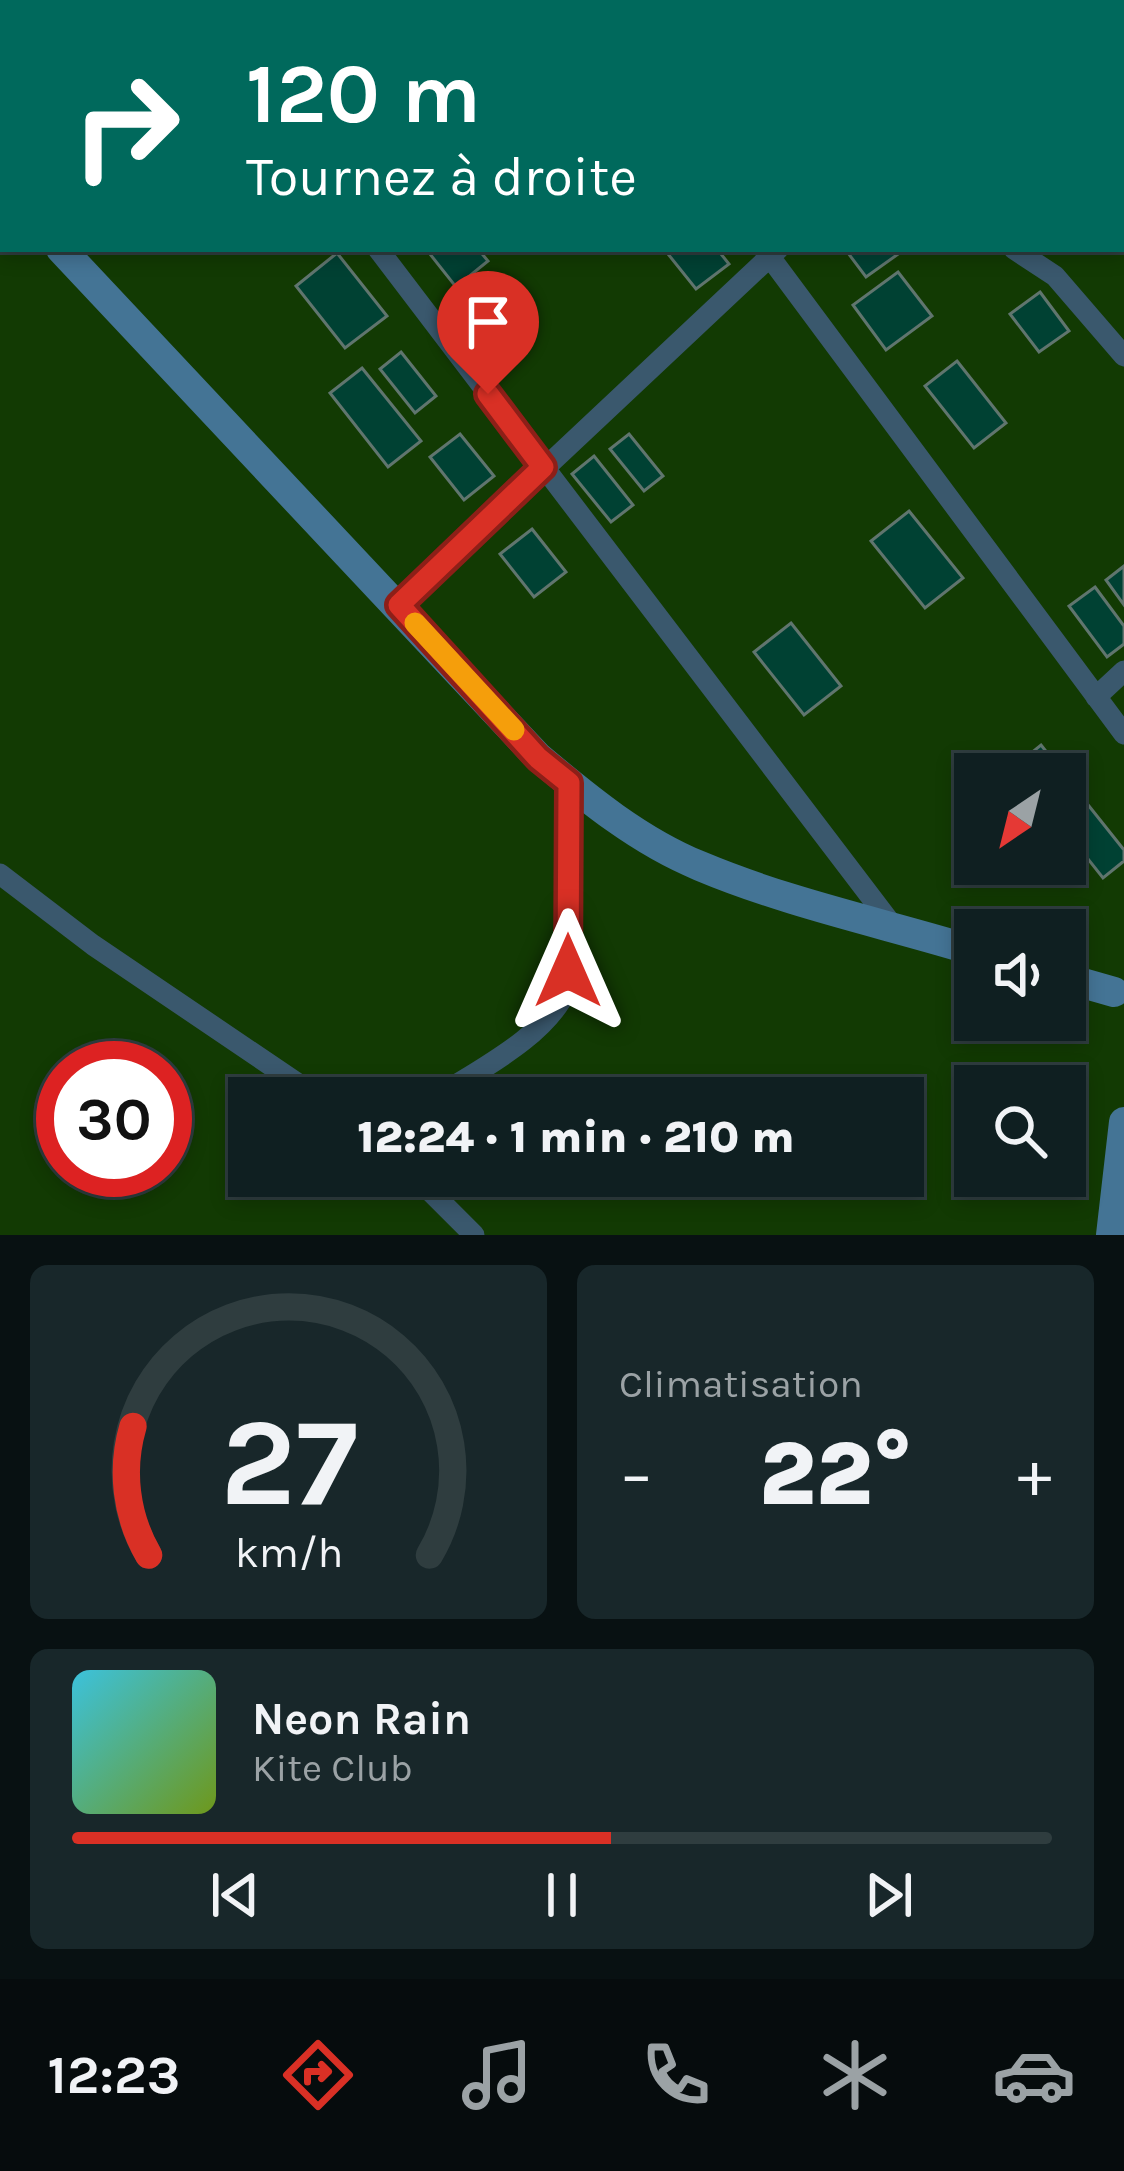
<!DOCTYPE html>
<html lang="fr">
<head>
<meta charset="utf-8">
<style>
	body { margin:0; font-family:Karla,sans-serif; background:#18272a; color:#f1f3f6; height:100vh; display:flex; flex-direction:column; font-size:45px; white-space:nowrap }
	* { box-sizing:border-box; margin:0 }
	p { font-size:39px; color:#9ba2a5 }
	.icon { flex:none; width:66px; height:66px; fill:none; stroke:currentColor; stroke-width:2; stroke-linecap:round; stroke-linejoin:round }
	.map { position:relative; height:1235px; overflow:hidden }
	.panel { display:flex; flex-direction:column; gap:30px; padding:30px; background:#081112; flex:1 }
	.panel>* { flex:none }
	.hud { position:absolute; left:0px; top:0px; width:1125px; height:252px; box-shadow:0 6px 18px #0003,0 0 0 3px #2f3d3f; background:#00695c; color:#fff; overflow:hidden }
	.needle { width:78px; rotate:215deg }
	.controls { position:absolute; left:954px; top:753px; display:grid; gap:24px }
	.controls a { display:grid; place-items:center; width:132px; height:132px; border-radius:0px; background:#0f1f21; box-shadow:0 6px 18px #0003,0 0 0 3px #2f3d3f; font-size:60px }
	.speed { position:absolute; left:36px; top:1041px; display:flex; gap:24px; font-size:60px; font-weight:700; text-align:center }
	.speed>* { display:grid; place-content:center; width:156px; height:156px; border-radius:50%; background:#0f1f21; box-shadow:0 6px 18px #0003,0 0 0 3px #2f3d3f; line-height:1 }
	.speed .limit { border:18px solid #d22; background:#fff; color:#111 }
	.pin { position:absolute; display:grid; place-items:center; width:102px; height:102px; color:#fff; margin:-123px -51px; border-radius:50% 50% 50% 0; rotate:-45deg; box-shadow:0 0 12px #0007 }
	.pin .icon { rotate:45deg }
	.me { position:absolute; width:132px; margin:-66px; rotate:0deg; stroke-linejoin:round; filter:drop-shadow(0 0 9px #0008) }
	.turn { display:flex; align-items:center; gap:42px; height:252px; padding:0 48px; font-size:54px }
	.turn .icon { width:156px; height:156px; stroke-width:2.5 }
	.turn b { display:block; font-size:84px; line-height:102px }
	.big { font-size:90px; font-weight:800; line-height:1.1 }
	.panel .card { flex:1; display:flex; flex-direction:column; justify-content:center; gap:18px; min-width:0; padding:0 42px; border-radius:18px; background:#18272a }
	.panel .dial { align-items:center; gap:0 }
	.dial svg { height:312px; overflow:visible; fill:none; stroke:#2f3d3f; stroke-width:7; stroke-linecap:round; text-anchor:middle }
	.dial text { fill:#f1f3f6; stroke:none }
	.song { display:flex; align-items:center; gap:36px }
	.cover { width:144px; height:144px; border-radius:18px; background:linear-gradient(135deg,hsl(190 70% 55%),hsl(80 70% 35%)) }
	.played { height:12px; border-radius:6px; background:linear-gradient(90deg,#d93025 55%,#2f3d3f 55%) }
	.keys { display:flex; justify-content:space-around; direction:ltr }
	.heat { display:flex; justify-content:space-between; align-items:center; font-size:66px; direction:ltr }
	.panel .tiles { flex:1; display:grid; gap:30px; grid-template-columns:1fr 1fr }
	.card:last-child { grid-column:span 2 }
	.trip { position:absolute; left:228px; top:1077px; width:696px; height:120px; border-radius:0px; background:#0f1f21; box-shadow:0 6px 18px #0003,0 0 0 3px #2f3d3f; font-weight:800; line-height:120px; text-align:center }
	.menu { display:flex; height:192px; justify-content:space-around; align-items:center; background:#060c0d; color:#9ba2a5 }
	.menu .icon { width:84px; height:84px }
	.menu .active { color:#d93025 }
	.menu b { font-size:54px; color:#f1f3f6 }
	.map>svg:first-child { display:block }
</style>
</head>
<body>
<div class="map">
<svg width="1124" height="1235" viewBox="0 0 1124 1235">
	<rect width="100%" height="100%" fill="#14292c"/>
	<path fill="#123a03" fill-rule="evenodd" d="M 0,0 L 1124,0 L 1124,1235 L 0,1235 ZM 3,3 L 1122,3 L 1122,249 L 3,249 ZM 975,774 L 1065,774 L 1065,864 L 975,864 ZM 975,930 L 1065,930 L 1065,1020 L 975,1020 ZM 63,1068 L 165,1068 L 165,1170 L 63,1170 ZM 975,1086 L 1065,1086 L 1065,1176 L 975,1176 ZM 249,1098 L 903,1098 L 903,1176 L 249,1176 Z"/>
	<path fill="#004133" stroke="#60756e" stroke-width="3" d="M 426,249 L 478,249 L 488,261 L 456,287 Z
		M 664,249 L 717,249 L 729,264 L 696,289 Z
		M 845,249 L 899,249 L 901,252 L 866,277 Z
		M 337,253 L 387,316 L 345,348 L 296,286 Z
		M 898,272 L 932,316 L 886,350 L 853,305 Z
		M 1040,292 L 1069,331 L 1039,352 L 1010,314 Z
		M 401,352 L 436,396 L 415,413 L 380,369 Z
		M 957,361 L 1006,423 L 974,448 L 925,386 Z
		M 362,368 L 421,441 L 388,467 L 330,393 Z
		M 460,434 L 494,476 L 464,500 L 430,457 Z
		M 629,434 L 663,476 L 644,491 L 610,449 Z
		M 594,456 L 633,505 L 611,522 L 572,474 Z
		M 909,511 L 963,578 L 925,608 L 871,541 Z
		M 532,529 L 566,572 L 534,597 L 500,554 Z
		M 1124,566 L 1124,605 L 1106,580 Z
		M 1095,587 L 1124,626 L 1124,644 L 1107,657 L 1069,606 Z
		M 791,623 L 841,686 L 804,715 L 754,652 Z
		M 1041,745 L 1064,774 L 1005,774 Z
		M 1081,796 L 1124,850 L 1124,861 L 1103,878 L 1065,830 L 1065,808 Z"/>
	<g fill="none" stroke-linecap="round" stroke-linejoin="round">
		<path stroke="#3a586d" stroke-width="21" d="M 191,0 L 193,3
			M 580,0 L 582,3
			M 1026,3 L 1029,0
			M 378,249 L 893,926
			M 764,249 L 1124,734
			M 1014,249 L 1055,276 L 1124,356
			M 399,605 L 778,249
			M 1096,697 L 1124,671
			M 0,874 L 93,945 L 319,1098
			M 435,1098 C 478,1070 546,1037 567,989 L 569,783
			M 415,1176 L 474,1235"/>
		<path stroke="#447495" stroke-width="30" d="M 0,185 L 3,188
			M 61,249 L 538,757 C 588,799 639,841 700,866 C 788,903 883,923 975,951
			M 1065,978 L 1114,992
			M 1111,1235 L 1124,1122"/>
	</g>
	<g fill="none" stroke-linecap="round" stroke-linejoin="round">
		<defs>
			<path id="route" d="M 488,394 L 543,467 L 399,605 L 538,758 L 569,783 L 568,971"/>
		</defs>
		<use href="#route" stroke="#8d1f18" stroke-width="30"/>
		<use href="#route" stroke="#d93025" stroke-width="21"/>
		<path stroke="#f59e0b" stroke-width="21" d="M 415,623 L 514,730"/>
	</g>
</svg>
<div class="controls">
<a><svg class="needle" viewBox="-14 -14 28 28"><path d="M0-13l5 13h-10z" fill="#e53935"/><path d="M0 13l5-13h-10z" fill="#9ba2a5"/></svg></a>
<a><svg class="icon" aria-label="sound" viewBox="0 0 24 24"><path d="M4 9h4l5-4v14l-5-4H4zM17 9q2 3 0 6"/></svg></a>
<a><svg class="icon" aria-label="search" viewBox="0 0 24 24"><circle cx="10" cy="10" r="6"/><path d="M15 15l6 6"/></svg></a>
</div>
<div class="speed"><div class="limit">30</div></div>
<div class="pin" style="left:488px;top:394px;background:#d93025"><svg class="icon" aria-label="arrive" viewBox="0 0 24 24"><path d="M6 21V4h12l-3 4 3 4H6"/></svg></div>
<svg class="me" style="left:568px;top:971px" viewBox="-20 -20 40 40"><path d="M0-17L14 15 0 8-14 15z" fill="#d93025" stroke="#fff" stroke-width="4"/></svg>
<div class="trip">12:24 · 1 min · 210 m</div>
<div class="hud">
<div class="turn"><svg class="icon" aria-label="right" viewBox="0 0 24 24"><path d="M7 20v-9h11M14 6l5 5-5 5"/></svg><div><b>120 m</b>Tournez à droite</div></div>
</div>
</div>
<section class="panel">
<div class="tiles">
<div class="card dial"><svg viewBox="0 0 100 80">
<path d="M14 69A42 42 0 1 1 86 69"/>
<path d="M14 69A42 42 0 0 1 10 36" stroke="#d93025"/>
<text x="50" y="56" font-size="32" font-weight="700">27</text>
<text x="50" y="72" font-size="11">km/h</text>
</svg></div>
<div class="card"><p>Climatisation</p>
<div class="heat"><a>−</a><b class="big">22°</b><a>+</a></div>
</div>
<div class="card">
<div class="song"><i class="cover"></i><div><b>Neon Rain</b><p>Kite Club</p></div></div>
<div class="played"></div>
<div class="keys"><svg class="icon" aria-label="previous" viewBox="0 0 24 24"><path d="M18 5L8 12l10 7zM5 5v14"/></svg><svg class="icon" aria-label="pause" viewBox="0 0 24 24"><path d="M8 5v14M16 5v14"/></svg><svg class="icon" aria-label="next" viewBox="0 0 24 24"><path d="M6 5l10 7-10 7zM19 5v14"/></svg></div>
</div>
</div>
</section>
<nav class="menu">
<b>12:23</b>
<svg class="icon active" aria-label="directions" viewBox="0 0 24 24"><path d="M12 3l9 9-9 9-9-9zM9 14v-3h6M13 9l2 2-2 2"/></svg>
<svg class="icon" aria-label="music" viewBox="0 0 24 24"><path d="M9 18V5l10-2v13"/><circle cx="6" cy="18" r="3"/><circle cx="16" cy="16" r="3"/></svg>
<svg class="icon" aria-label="phone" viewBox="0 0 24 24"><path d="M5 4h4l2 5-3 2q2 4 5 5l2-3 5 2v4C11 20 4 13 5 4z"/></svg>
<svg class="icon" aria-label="climate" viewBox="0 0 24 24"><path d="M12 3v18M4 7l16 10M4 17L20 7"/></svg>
<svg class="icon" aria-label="car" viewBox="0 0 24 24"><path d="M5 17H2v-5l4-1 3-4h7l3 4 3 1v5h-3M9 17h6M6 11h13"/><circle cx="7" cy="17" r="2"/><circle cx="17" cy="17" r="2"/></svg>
</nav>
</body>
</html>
